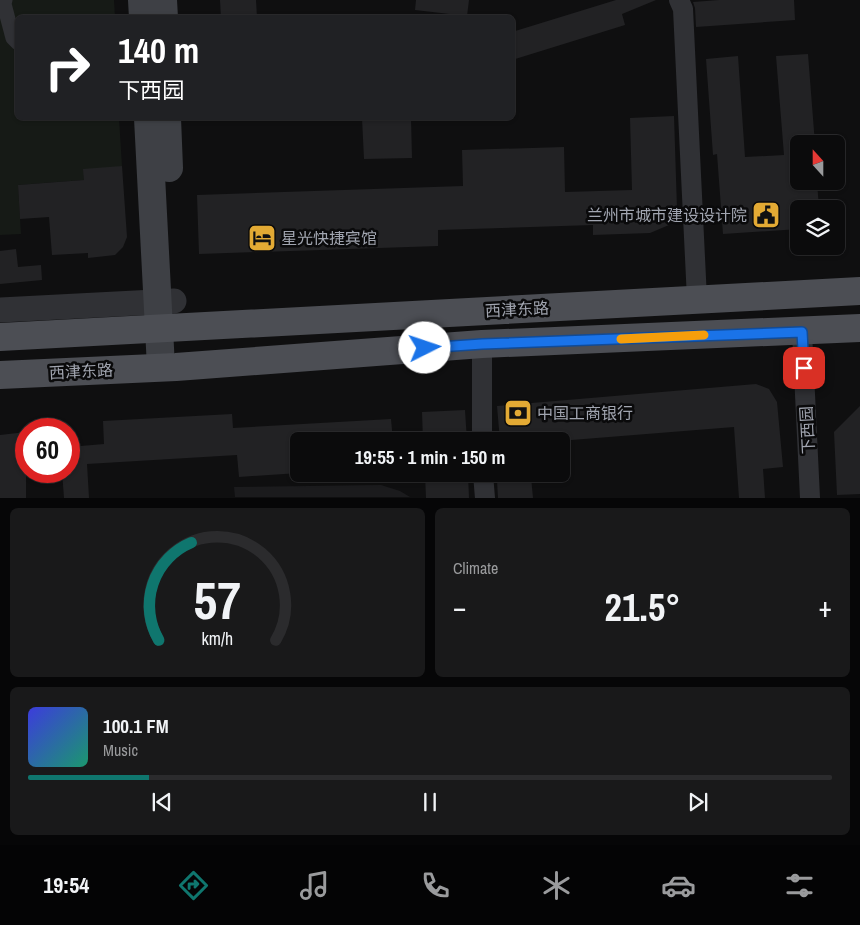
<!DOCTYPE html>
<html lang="en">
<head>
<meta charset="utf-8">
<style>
	body { margin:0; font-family:"Archivo Narrow","Noto Sans SC",sans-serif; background:#19191a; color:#f1f3f6; height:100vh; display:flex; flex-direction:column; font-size:19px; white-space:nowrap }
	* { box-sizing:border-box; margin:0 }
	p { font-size:16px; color:#9a9b9d }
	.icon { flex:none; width:28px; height:28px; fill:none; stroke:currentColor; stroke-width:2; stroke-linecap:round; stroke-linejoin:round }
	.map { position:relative; height:498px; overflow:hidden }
	.sheet { display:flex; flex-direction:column; gap:10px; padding:10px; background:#060607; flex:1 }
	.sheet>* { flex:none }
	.hud { position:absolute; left:15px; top:15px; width:500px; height:105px; border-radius:8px; box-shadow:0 1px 4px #0004,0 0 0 1px #2b2b2d; background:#202124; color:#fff; overflow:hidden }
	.needle { width:32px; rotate:339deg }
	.controls { position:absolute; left:790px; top:135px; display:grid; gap:10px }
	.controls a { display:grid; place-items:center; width:55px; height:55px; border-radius:8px; background:#0b0b0c; box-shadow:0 1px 4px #0004,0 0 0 1px #2b2b2d; font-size:25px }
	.speed { position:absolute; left:15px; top:418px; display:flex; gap:10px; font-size:25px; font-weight:700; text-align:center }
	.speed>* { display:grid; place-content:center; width:65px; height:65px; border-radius:50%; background:#0b0b0c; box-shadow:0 1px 4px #0004,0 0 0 1px #2b2b2d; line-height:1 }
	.speed .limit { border:8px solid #d22; background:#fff; color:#111 }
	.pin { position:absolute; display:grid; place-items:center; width:42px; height:42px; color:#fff; margin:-21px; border-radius:10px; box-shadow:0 2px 8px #0006 }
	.me { position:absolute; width:55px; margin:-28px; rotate:86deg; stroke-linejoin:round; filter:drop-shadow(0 0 4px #0008) }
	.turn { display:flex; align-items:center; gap:18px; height:105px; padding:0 20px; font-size:22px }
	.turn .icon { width:65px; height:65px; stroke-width:2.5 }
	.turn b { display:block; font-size:35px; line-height:42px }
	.big { font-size:38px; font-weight:800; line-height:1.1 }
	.sheet .widget { flex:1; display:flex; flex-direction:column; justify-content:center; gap:8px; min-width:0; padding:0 18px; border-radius:8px; background:#19191a }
	.sheet .dial { align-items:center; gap:0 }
	.dial svg { height:130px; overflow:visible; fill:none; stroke:#2b2b2d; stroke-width:7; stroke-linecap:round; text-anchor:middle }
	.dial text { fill:#f1f3f6; stroke:none }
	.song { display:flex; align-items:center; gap:15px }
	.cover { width:60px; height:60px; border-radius:8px; background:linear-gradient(135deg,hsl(240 70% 55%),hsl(160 70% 35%)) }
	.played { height:5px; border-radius:2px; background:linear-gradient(90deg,#0f766e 15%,#2b2b2d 15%) }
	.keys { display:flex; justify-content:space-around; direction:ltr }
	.heat { display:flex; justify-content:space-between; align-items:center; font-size:28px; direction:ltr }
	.sheet .tiles { flex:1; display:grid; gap:10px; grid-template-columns:1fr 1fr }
	.widget:last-child { grid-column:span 2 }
	.trip { position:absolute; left:290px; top:432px; width:280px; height:50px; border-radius:8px; background:#0b0b0c; box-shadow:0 1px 4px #0004,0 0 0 1px #2b2b2d; font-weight:800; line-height:50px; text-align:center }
	.tab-bar { display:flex; height:80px; justify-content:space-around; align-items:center; background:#040405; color:#9a9b9d }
	.tab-bar .icon { width:35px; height:35px }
	.tab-bar .current { color:#0f766e }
	.tab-bar b { font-size:22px; color:#f1f3f6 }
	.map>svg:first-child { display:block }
</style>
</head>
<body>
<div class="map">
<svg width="860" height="498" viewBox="0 0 860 498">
	<rect width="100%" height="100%" fill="#0f0f10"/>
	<path fill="#1b1b1d" d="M 381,485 L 400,491 L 410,497 L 235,497 L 234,487 Z"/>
	<path fill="#161a16" d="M 0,0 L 114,0 L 115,17 L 18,18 L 18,118 L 119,118 L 122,166 L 84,180 L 18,185 L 21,234 L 0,235 Z"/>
	<path fill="#222224" d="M 220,0 L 256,0 L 257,18 L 221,18 Z
		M 416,0 L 469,0 L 467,16 L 415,10 Z
		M 616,0 L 656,0 L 622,14 L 625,25 L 512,60 L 512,32 Z
		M 719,0 L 794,0 L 795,20 L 696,27 L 695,8 L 693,2 Z
		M 808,54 L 815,144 L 799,144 L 799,181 L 817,181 L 819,209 L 799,209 L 799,229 L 723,234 L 717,154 L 713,155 L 706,59 L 738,56 L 745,157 L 784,155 L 776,56 Z
		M 674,116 L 677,209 L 669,225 L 650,233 L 593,235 L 593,225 L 438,230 L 438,246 L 199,254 L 197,195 L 463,186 L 462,150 L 564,147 L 565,192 L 632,190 L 630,118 Z
		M 362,118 L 411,118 L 412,158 L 364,159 Z
		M 122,166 L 127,237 L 123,247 L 115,255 L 88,258 L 88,253 L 52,255 L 49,217 L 20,219 L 18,185 L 84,180 L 83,169 Z
		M 16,249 L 18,267 L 41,265 L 42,280 L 0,284 L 0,251 Z
		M 756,384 L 769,389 L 777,402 L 783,467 L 763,469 L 765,498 L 739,498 L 734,427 L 559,441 L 500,441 L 497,406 Z
		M 860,406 L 860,494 L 837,495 L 834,432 Z
		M 465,410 L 467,441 L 423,441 L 422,412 Z
		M 232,414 L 233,428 L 391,419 L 393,441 L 299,441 L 299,473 L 239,477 L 237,455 L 87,464 L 89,498 L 64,498 L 62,471 L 69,471 L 69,447 L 104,444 L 103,421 Z
		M 26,432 L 26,498 L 0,498 L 0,435 Z
		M 425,474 L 468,474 L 469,498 L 426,498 Z
		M 531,477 L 533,498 L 498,498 L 497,480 Z"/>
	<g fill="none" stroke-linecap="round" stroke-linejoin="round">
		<path stroke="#303135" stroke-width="15" d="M 5,0 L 4,4 L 13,38 L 18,43"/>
		<path stroke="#303135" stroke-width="20" d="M 679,0 L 683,9 L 697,299
			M 802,332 L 810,498
			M 482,441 L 482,344
			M 483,474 L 485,498"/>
		<path stroke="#303135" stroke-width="25" d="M 0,310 L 174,301"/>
		<path stroke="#3e4045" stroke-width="28" d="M 142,0 L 143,18
			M 163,0 L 164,18
			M 148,118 L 161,367
			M 167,118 L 169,168"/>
		<path stroke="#4c4e54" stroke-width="28" d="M 0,337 L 860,291
			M 0,375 L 176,367 L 482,344 L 860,328"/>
	</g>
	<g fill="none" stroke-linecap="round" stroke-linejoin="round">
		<defs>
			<path id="route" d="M 425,348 L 482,344 L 802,332 L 804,368"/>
		</defs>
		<use href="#route" stroke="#114b97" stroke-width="12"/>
		<use href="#route" stroke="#1a73e8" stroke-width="9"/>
		<path stroke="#f59e0b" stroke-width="9" d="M 621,339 L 704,335"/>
	</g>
	<defs>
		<symbol id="civic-square" viewBox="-11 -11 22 22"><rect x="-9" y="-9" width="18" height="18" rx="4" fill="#e3aa34" stroke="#0a0a0b"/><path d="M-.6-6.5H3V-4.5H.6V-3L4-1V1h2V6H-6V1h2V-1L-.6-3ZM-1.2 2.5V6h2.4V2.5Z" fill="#111"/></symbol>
		<symbol id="hotel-square" viewBox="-11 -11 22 22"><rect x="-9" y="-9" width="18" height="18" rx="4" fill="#e3aa34" stroke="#0a0a0b"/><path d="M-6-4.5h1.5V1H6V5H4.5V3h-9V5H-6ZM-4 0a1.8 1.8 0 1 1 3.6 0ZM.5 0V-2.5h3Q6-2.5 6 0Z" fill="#111"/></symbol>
		<symbol id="bank-square" viewBox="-11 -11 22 22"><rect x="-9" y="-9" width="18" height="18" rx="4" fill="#e3aa34" stroke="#0a0a0b"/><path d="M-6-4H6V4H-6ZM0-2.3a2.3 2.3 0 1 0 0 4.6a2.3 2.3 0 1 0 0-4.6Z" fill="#111"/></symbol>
	</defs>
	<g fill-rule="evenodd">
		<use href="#civic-square" x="750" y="199" width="32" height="32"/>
		<use href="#hotel-square" x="246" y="222" width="32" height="32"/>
		<use href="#bank-square" x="502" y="397" width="32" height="32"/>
	</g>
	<g text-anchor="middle" stroke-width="5" stroke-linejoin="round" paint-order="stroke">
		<g font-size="16" fill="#a1a5b0" stroke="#0a0a0b" text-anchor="start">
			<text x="747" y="221" text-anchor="end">兰州市城市建设设计院</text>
			<text x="281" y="244">星光快捷宾馆</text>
			<text x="537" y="419">中国工商银行</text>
		</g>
		<g font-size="16" fill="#a1a5b0" stroke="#0a0a0b">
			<text transform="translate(517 309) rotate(-3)" y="6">西津东路</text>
			<text transform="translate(81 371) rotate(-3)" y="6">西津东路</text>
			<text transform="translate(807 430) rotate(-93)" y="6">下西园</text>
		</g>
	</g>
</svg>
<div class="controls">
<a><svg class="needle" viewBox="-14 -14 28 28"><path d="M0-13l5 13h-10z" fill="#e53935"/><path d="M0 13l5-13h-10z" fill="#9a9b9d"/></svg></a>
<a><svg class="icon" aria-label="layers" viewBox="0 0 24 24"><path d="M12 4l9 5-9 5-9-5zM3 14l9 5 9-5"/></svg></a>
</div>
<div class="speed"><div class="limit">60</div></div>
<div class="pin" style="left:804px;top:368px;background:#d93025"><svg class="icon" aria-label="arrive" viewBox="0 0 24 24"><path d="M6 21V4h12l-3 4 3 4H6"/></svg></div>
<svg class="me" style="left:425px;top:348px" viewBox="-20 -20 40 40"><circle r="19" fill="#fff"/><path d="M0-13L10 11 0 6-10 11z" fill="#1a73e8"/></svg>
<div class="trip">19:55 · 1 min · 150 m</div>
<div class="hud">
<div class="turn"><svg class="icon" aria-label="right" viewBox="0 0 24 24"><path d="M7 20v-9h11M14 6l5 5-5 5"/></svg><div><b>140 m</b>下西园</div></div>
</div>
</div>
<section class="sheet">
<div class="tiles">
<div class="widget dial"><svg viewBox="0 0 100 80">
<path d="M14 69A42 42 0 1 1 86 69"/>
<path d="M14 69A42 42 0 0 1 34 9" stroke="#0f766e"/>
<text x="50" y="56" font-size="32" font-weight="700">57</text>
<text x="50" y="72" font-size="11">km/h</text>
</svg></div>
<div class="widget"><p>Climate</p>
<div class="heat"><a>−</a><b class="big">21.5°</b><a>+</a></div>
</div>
<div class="widget">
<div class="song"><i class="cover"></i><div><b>100.1 FM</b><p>Music</p></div></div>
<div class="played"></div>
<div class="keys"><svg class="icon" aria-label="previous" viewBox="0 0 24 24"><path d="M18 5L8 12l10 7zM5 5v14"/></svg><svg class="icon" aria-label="pause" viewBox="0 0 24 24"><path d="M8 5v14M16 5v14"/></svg><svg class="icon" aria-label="next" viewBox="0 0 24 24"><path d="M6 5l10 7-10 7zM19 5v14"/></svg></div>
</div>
</div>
</section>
<nav class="tab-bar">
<b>19:54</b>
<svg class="icon current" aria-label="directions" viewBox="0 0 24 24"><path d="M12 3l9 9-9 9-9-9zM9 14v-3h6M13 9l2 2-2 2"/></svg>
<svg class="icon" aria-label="music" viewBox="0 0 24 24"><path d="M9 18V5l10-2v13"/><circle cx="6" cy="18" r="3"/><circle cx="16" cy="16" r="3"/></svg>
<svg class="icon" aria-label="phone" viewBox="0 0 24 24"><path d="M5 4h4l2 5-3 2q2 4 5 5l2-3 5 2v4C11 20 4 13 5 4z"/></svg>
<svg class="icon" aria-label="climate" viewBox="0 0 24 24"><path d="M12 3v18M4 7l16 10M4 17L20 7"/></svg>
<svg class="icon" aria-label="car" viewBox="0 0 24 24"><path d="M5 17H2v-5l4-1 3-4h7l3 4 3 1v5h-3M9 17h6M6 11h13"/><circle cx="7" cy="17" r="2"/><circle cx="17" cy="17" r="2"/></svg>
<svg class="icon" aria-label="filters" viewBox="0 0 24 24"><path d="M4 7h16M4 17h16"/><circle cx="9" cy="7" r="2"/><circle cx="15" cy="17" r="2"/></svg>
</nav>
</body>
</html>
